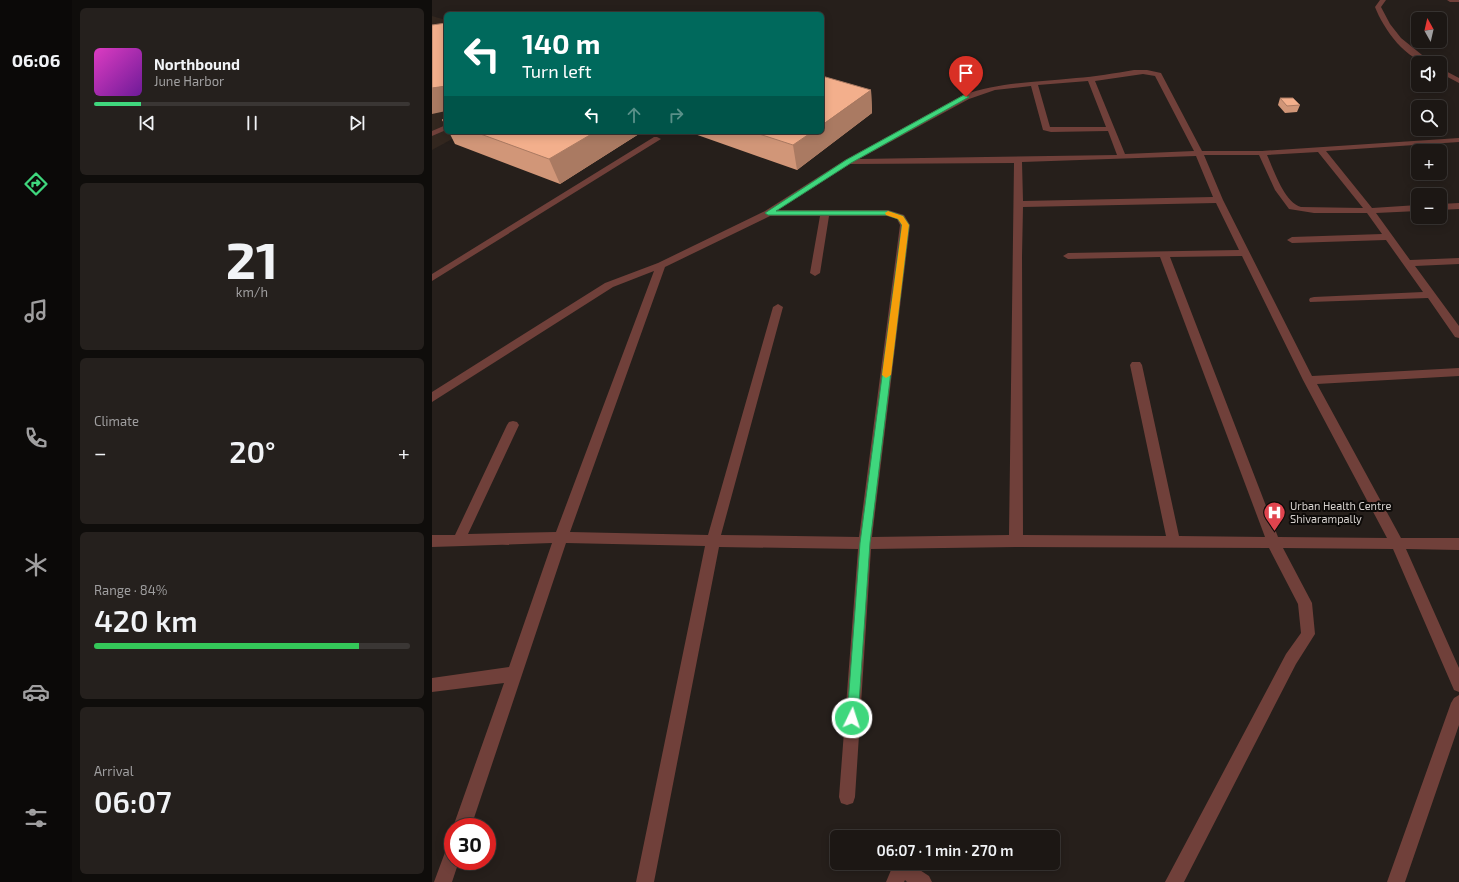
<!DOCTYPE html>
<html lang="en">
<head>
<meta charset="utf-8">
<style>
	body { margin:0; font-family:"Exo 2",sans-serif; background:#25201d; color:#f1f3f6; height:100vh; display:flex; flex-direction:column; font-size:15px; white-space:nowrap }
	* { box-sizing:border-box; margin:0 }
	p { font-size:13px; color:#a09fa0 }
	.icon { flex:none; width:22px; height:22px; fill:none; stroke:currentColor; stroke-width:2; stroke-linecap:round; stroke-linejoin:round }
	.map { position:relative; flex:1; overflow:hidden }
	.sheet { display:flex; flex-direction:column; gap:8px; padding:8px; background:#0f0d0b; width:360px }
	.sheet>* { flex:none }
	.hud { position:absolute; left:12px; top:12px; width:380px; height:122px; border-radius:6px; box-shadow:0 2px 10px #0003,0 0 0 1px #3a3634; background:#00695c; color:#fff; overflow:hidden }
	.needle { width:26px; rotate:352deg }
	.tools { position:absolute; left:979px; top:12px; display:grid; gap:8px }
	.tools a { display:grid; place-items:center; width:36px; height:36px; border-radius:6px; background:#1c1714; box-shadow:0 2px 10px #0003,0 0 0 1px #3a3634; font-size:20px }
	.speed { position:absolute; left:12px; top:818px; display:flex; gap:8px; font-size:20px; font-weight:700; text-align:center }
	.speed>* { display:grid; place-content:center; width:52px; height:52px; border-radius:50%; background:#1c1714; box-shadow:0 2px 10px #0003,0 0 0 1px #3a3634; line-height:1 }
	.speed .limit { border:6px solid #d22; background:#fff; color:#111 }
	.pin { position:absolute; display:grid; place-items:center; width:34px; height:34px; color:#fff; margin:-41px -17px; border-radius:50% 50% 50% 0; rotate:-45deg; box-shadow:0 0 4px #0007 }
	.pin .icon { rotate:45deg }
	.me { position:absolute; width:44px; margin:-22px; rotate:4deg; stroke-linejoin:round; filter:drop-shadow(0 0 3px #0008) }
	.turn { display:flex; align-items:center; gap:14px; height:84px; padding:0 12px; font-size:18px }
	.turn .icon { width:52px; height:52px; stroke-width:2.5 }
	.turn b { display:block; font-size:28px; line-height:34px }
	.lanes { display:flex; align-items:center; height:38px; padding:0 12px; background:#0003; justify-content:center; gap:20px; direction:ltr }
	.lanes .off { opacity:.35 }
	.big { font-size:30px; font-weight:600; line-height:1.1 }
	.sheet .tile { flex:1; display:flex; flex-direction:column; justify-content:center; gap:6px; min-width:0; padding:0 14px; border-radius:6px; background:#25201d }
	.sheet .dial { align-items:center; gap:0 }
	.dial b { font-size:52px; line-height:1 }
	.song { display:flex; align-items:center; gap:12px }
	.cover { width:48px; height:48px; border-radius:6px; background:linear-gradient(135deg,hsl(310 70% 55%),hsl(280 70% 35%)) }
	.played { height:4px; border-radius:2px; background:linear-gradient(90deg,#3fd77d 15%,#3a3634 15%) }
	.keys { display:flex; justify-content:space-around; direction:ltr }
	.heat { display:flex; justify-content:space-between; align-items:center; font-size:22px; direction:ltr }
	.charge { height:6px; border-radius:3px; background:linear-gradient(90deg,#34c759 84%,#3a3634 0) }
	.trip { position:absolute; left:398px; top:830px; width:230px; height:40px; border-radius:6px; background:#1c1714; box-shadow:0 2px 10px #0003,0 0 0 1px #3a3634; font-weight:600; line-height:40px; text-align:center }
	main { display:flex; flex:1; min-height:0 }
	.tabs { display:flex; flex-direction:column; width:72px; justify-content:space-around; align-items:center; background:#0b0908; color:#a09fa0 }
	.tabs .icon { width:28px; height:28px }
	.tabs .on { color:#3fd77d }
	.tabs b { font-size:18px; color:#f1f3f6 }
	.map>svg:first-child { display:block }
</style>
</head>
<body>
<main>
<nav class="tabs">
<b>06:06</b>
<svg class="icon on" aria-label="directions" viewBox="0 0 24 24"><path d="M12 3l9 9-9 9-9-9zM9 14v-3h6M13 9l2 2-2 2"/></svg>
<svg class="icon" aria-label="music" viewBox="0 0 24 24"><path d="M9 18V5l10-2v13"/><circle cx="6" cy="18" r="3"/><circle cx="16" cy="16" r="3"/></svg>
<svg class="icon" aria-label="phone" viewBox="0 0 24 24"><path d="M5 4h4l2 5-3 2q2 4 5 5l2-3 5 2v4C11 20 4 13 5 4z"/></svg>
<svg class="icon" aria-label="climate" viewBox="0 0 24 24"><path d="M12 3v18M4 7l16 10M4 17L20 7"/></svg>
<svg class="icon" aria-label="car" viewBox="0 0 24 24"><path d="M5 17H2v-5l4-1 3-4h7l3 4 3 1v5h-3M9 17h6M6 11h13"/><circle cx="7" cy="17" r="2"/><circle cx="17" cy="17" r="2"/></svg>
<svg class="icon" aria-label="filters" viewBox="0 0 24 24"><path d="M4 7h16M4 17h16"/><circle cx="9" cy="7" r="2"/><circle cx="15" cy="17" r="2"/></svg>
</nav>
<section class="sheet">
<div class="tile">
<div class="song"><i class="cover"></i><div><b>Northbound</b><p>June Harbor</p></div></div>
<div class="played"></div>
<div class="keys"><svg class="icon" aria-label="previous" viewBox="0 0 24 24"><path d="M18 5L8 12l10 7zM5 5v14"/></svg><svg class="icon" aria-label="pause" viewBox="0 0 24 24"><path d="M8 5v14M16 5v14"/></svg><svg class="icon" aria-label="next" viewBox="0 0 24 24"><path d="M6 5l10 7-10 7zM19 5v14"/></svg></div>
</div>
<div class="tile dial"><b>21</b><p>km/h</p></div>
<div class="tile"><p>Climate</p>
<div class="heat"><a>−</a><b class="big">20°</b><a>+</a></div>
</div>
<div class="tile"><p>Range · 84%</p><b class="big">420 km</b><div class="charge"></div></div>
<div class="tile"><p>Arrival</p><b class="big">06:07</b></div>
</section>
<div class="map">
<svg width="1027" height="882" viewBox="0 0 1027 882">
	<rect width="100%" height="100%" fill="#261f1b"/>
	<path fill="#33271f" d="M 0,16 L 14,20 L 14,132 L 33,132 L 0,150 Z"/>
	<g fill="none" stroke-linecap="round" stroke-linejoin="round">
		<path fill="#70403a" fill-rule="evenodd" d="M 948,0 L 954,0 L 949,7 L 958,24 L 969,38 L 1000,63 C 975,63 951,28 943,7 Z
			M 1015,0 L 1027,0 L 1027,2 L 1018,2 Z
			M 1008,68 L 1027,78 L 1027,83 L 1008,73 Z
			M 702,70 L 715,70 L 729,73 L 770,151 L 830,151 L 1027,138 L 1027,142 L 894,151 L 940,208 L 986,205 L 986,211 L 944,213 L 978,260 L 1027,258 L 1027,264 L 983,266 L 1027,326 L 1027,338 L 1023,337 L 996,298 L 878,302 L 877,300 L 878,298 L 882,297 L 991,292 L 954,240 L 860,243 L 855,240 L 860,237 L 950,234 L 935,213 L 882,213 L 857,209 L 843,190 L 827,155 L 772,155 L 791,200 L 880,376 L 1027,368 L 1027,376 L 885,384 L 969,538 L 1027,538 L 1027,550 L 974,549 L 1027,668 L 1027,692 L 1022,690 L 961,549 L 851,548 L 880,603 L 883,634 L 864,664 L 752,882 L 733,882 L 854,654 L 869,633 L 866,604 L 837,548 L 584,547 L 439,549 L 423,797 L 421,803 L 415,805 L 409,803 L 407,797 L 426,549 L 287,547 L 222,882 L 204,882 L 273,546 L 134,543 L 39,827 L 21,827 L 72,683 L 0,692 L 0,678 L 77,667 L 120,543 L 0,547 L 0,535 L 23,535 L 75,425 L 77,422 L 81,421 L 85,422 L 87,425 L 36,534 L 124,532 L 222,271 L 181,287 L 0,402 L 0,392 L 173,283 L 226,263 L 333,211 L 413,160 L 531,95 C 568,82 605,82 644,78 C 663,77 683,73 702,70 ZM 711,74 L 723,76 L 762,151 L 693,154 L 663,81 ZM 656,81 L 674,127 L 618,127 L 606,85 ZM 599,86 L 611,130 L 619,132 L 676,131 L 685,155 L 427,159 L 537,99 L 563,90 ZM 886,152 L 931,208 L 869,207 C 852,202 842,170 835,155 ZM 764,156 L 781,197 L 591,201 L 590,162 ZM 582,163 L 577,535 L 440,537 L 478,225 L 472,215 L 456,210 L 346,210 L 418,164 ZM 784,203 L 807,250 L 636,253 L 631,256 L 636,259 L 728,257 L 833,537 L 747,536 L 710,365 L 708,362 L 700,362 L 698,365 L 734,536 L 591,535 L 590,256 L 591,207 ZM 338,216 L 388,216 L 378,273 L 383,276 L 388,273 L 397,216 L 455,216 L 465,219 L 468,225 L 427,537 L 289,535 L 351,307 L 346,304 L 341,307 L 276,535 L 138,532 L 233,267 ZM 810,256 L 871,380 L 955,538 L 846,537 L 738,257 Z
			M 14,125 L 14,130 L 0,136 L 0,131 Z
			M 222,137 L 225,137 L 229,139 L 0,281 L 0,274 Z
			M 1027,203 L 1027,209 L 1008,210 L 1008,204 Z
			M 1027,695 L 1027,725 L 973,882 L 955,882 L 1019,703 L 1022,698 Z
			M 21,844 L 21,861 L 27,861 L 20,882 L 2,882 L 15,847 Z
			M 462,863 L 477,863 L 497,876 L 500,882 L 475,882 L 473,880 L 472,882 L 454,882 Z"/>
	</g>
	<path fill="#d19678" d="M 439,90 L 440,113 L 365,170 L 257,132 L 390,132 Z
		M 848,98 L 868,105 L 865,112 L 853,113 L 846,105 Z
		M 14,118 L 14,127 L 10,120 Z
		M 17,132 L 210,132 L 128,184 L 23,144 Z"/>
	<path fill="#aa7a62" d="M 14,86 L 14,111 L 0,114 L 0,88 Z
		M 439,90 L 440,113 L 365,170 L 361,145 L 380,132 L 390,132 L 390,125 Z
		M 163,132 L 210,132 L 128,184 L 117,159 Z"/>
	<path fill="#f3af8c" stroke="#aa7a62" d="M 14,23 L 14,86 L 0,88 L 0,25 Z
		M 390,76 L 439,90 L 390,125 Z
		M 848,98 L 861,98 L 868,105 L 855,106 Z
		M 14,118 L 14,121 L 10,120 Z
		M 43,132 L 163,132 L 117,159 Z
		M 321,132 L 380,132 L 361,145 Z"/>
	<path fill="#3fd77d" stroke="#298c51" d="M 532,95 L 537,97 L 419,163 L 344,211 L 456,211 L 471,216 L 477,225 L 438,543 L 426,718 L 425,722 L 420,723 L 416,722 L 415,718 L 428,543 L 470,225 L 466,219 L 455,215 L 336,215 L 333,213 L 414,160 Z"/>
	<path fill="#f59e0b" d="M 456,211 L 471,216 L 477,225 L 459,375 L 454,378 L 450,375 L 470,225 L 466,219 L 454,215 L 453,213 Z"/>
	<defs>
		<symbol id="hospital-pin" viewBox="-11 -11 22 30"><path d="M0 17L-7.5 6A9.5 9.5 0 1 1 7.5 6Z" fill="#e0444e" stroke="#0d0a08"/><path d="M-5-5h3v3.5h4V-5h3V5h-3V1.5h-4V5h-3Z" fill="#fff"/></symbol>
	</defs>
	<g fill-rule="evenodd">
		<use href="#hospital-pin" x="830" y="500" width="25" height="34"/>
	</g>
	<g text-anchor="middle" stroke-width="4" stroke-linejoin="round" paint-order="stroke">
		<g font-size="11" fill="#d6d1ce" stroke="#0d0a08" text-anchor="start">
			<text x="858" y="510">Urban Health Centre<tspan x="858" dy="13">Shivarampally</tspan></text>
		</g>
	</g>
</svg>
<div class="tools">
<a><svg class="needle" viewBox="-14 -14 28 28"><path d="M0-13l5 13h-10z" fill="#e53935"/><path d="M0 13l5-13h-10z" fill="#a09fa0"/></svg></a>
<a><svg class="icon" aria-label="sound" viewBox="0 0 24 24"><path d="M4 9h4l5-4v14l-5-4H4zM17 9q2 3 0 6"/></svg></a>
<a><svg class="icon" aria-label="search" viewBox="0 0 24 24"><circle cx="10" cy="10" r="6"/><path d="M15 15l6 6"/></svg></a>
<a>+</a>
<a>−</a>
</div>
<div class="speed"><div class="limit">30</div></div>
<div class="pin" style="left:534px;top:97px;background:#d93025"><svg class="icon" aria-label="arrive" viewBox="0 0 24 24"><path d="M6 21V4h12l-3 4 3 4H6"/></svg></div>
<svg class="me" style="left:420px;top:718px" viewBox="-20 -20 40 40"><circle r="17" fill="#3fd77d" stroke="#fff" stroke-width="3"/><path d="M0-11L8 9 0 5-8 9z" fill="#fff"/></svg>
<div class="trip">06:07 · 1 min · 270 m</div>
<div class="hud">
<div class="turn"><svg class="icon" aria-label="left" viewBox="0 0 24 24"><path d="M17 20v-9H6M10 6l-5 5 5 5"/></svg><div><b>140 m</b>Turn left</div></div>
<div class="lanes"><svg class="icon" aria-label="left" viewBox="0 0 24 24"><path d="M17 20v-9H6M10 6l-5 5 5 5"/></svg><svg class="icon off" aria-label="ahead" viewBox="0 0 24 24"><path d="M12 20V5M6 11l6-6 6 6"/></svg><svg class="icon off" aria-label="right" viewBox="0 0 24 24"><path d="M7 20v-9h11M14 6l5 5-5 5"/></svg></div>
</div>
</div>
</main>
</body>
</html>
